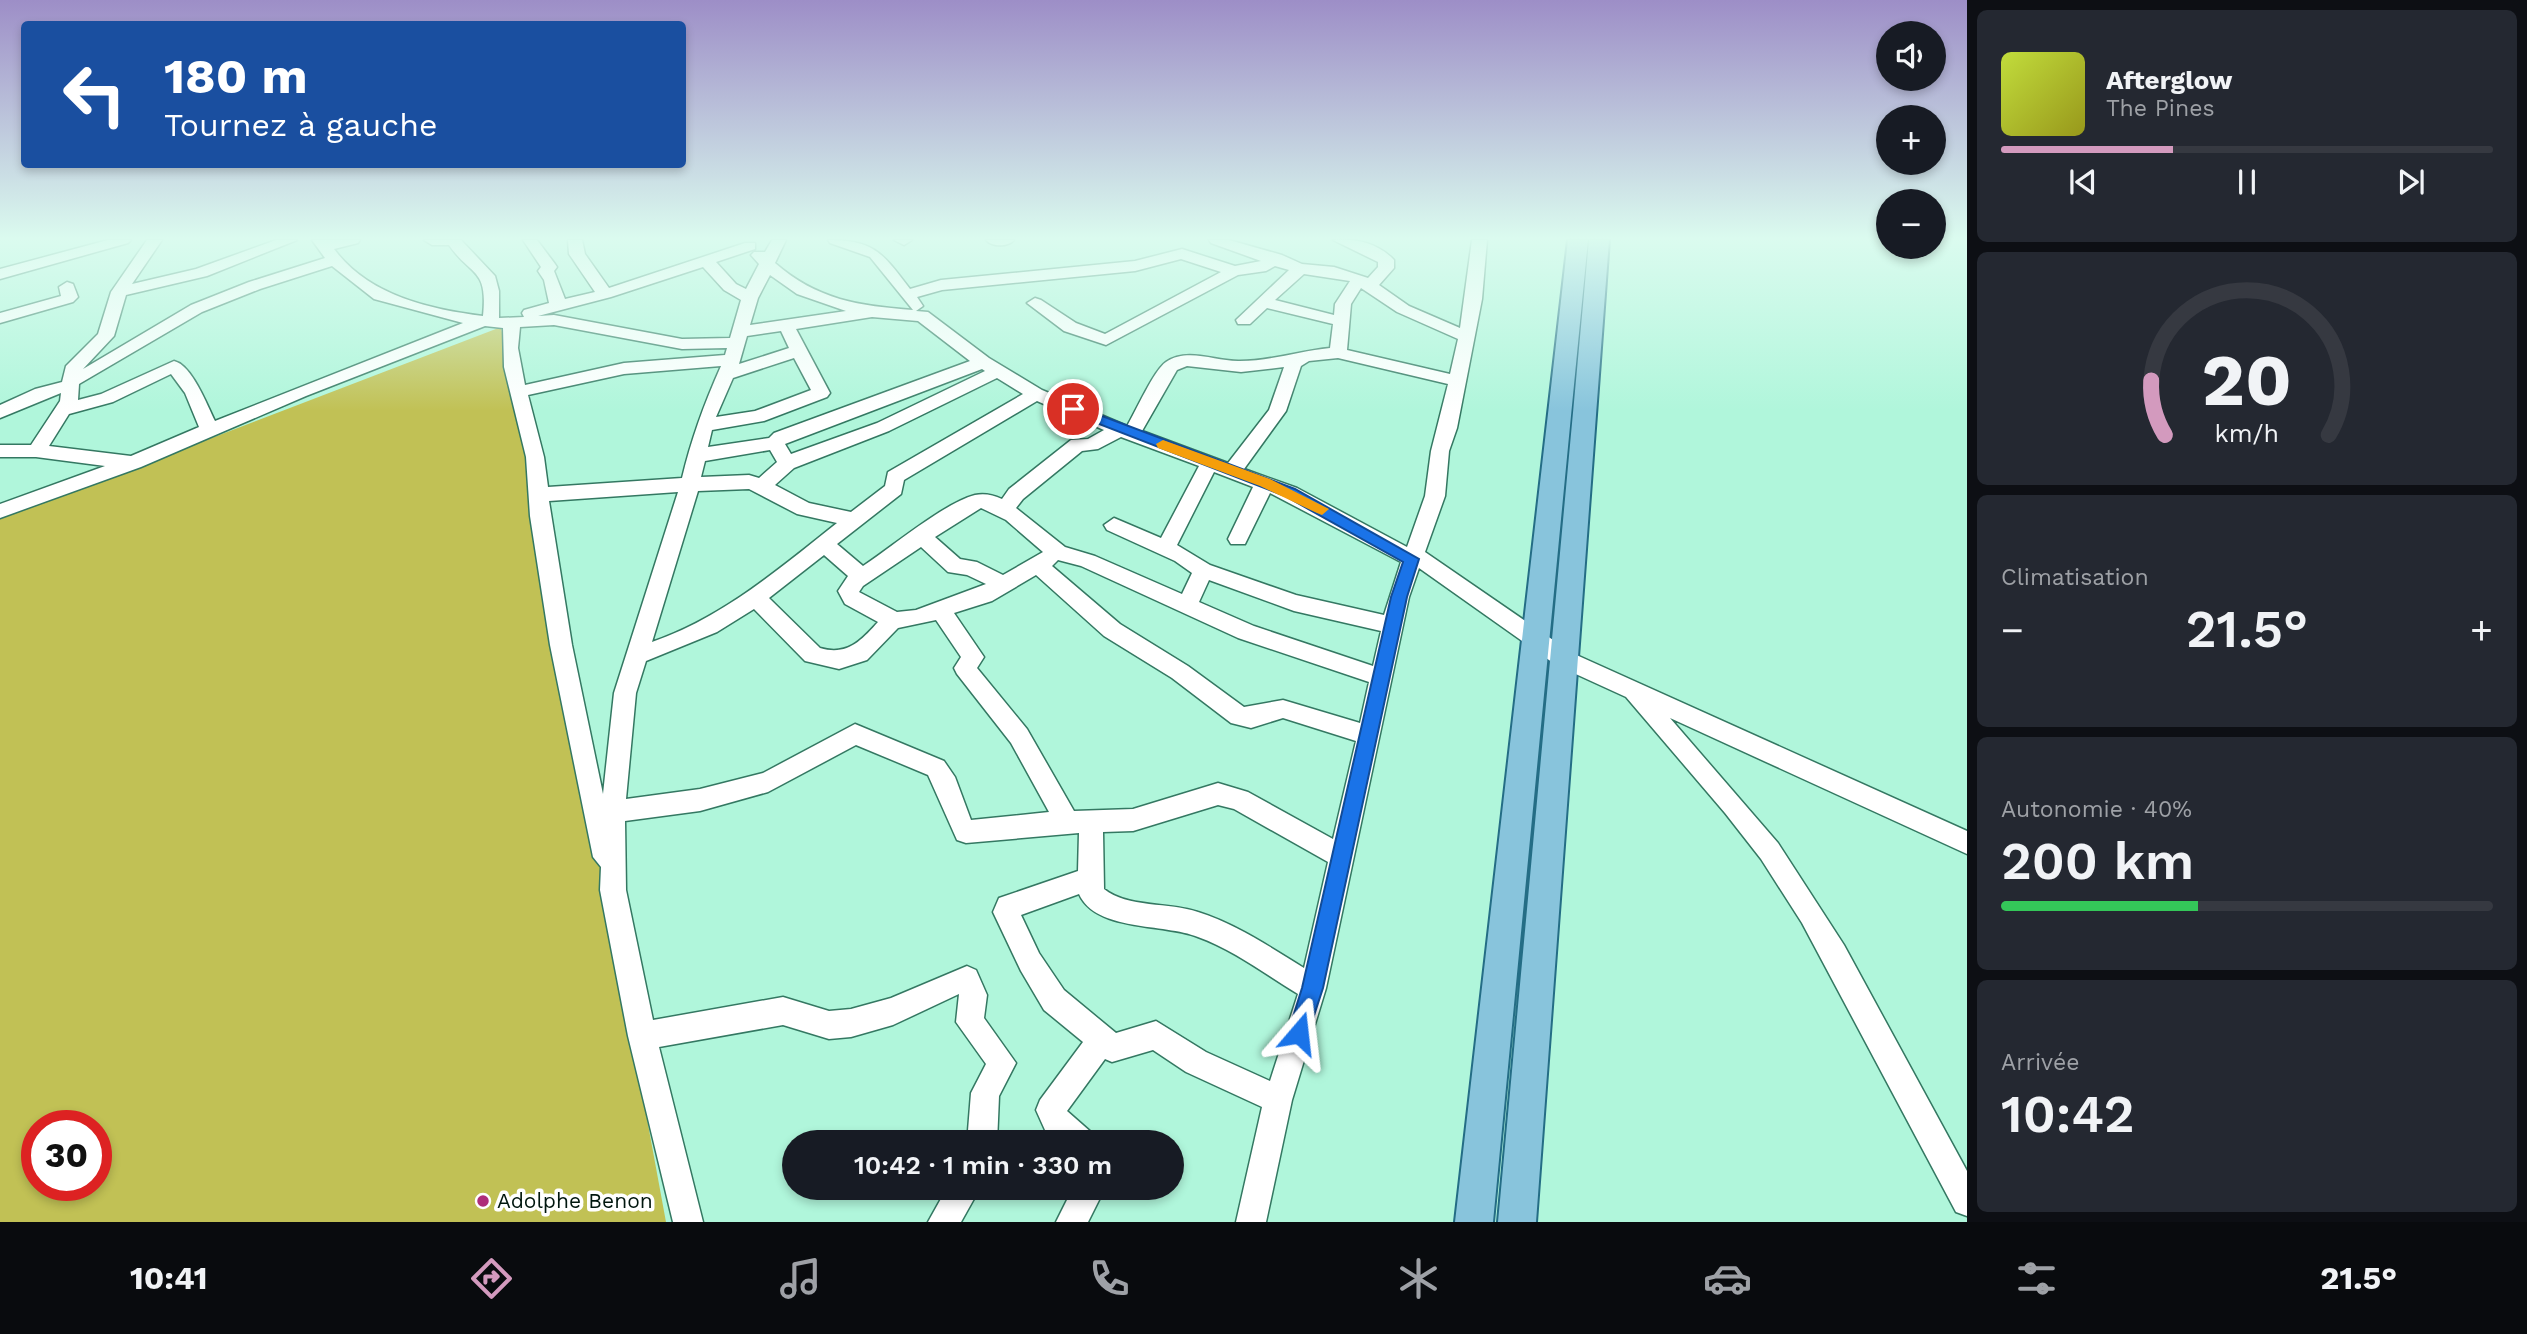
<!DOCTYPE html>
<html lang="fr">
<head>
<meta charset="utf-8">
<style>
	body { margin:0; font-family:"Work Sans",sans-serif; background:#242831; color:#f1f3f6; height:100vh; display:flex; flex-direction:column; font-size:26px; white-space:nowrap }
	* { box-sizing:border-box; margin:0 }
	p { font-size:23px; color:#9ea1a6 }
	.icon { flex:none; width:38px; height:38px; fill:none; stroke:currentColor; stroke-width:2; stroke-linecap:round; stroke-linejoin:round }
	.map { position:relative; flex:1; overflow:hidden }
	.panel { display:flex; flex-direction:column; gap:10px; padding:10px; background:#0d0f14; width:560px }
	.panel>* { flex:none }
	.guide { position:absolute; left:21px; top:21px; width:665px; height:147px; border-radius:7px; box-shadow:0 4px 10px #0003; background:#1a4fa0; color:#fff; overflow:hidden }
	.controls { position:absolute; left:1876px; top:21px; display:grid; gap:14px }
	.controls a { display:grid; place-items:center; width:70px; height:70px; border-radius:50%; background:#171b24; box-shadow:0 4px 10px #0003; font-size:35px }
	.speed { position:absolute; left:21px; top:1110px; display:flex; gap:14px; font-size:35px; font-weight:700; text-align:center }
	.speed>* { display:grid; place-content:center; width:91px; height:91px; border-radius:50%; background:#171b24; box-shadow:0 4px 10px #0003; line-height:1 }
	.speed .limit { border:10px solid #d22; background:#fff; color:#111 }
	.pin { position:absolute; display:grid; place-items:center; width:60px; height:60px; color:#fff; margin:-30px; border:4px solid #fff; border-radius:50%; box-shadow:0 2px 7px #0007 }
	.me { position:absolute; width:77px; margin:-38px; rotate:17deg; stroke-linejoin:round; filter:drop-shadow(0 0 5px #0008) }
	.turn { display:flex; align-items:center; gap:24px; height:147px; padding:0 28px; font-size:32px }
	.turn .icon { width:91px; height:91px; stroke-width:2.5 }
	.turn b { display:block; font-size:49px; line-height:60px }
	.big { font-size:52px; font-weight:600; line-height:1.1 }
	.panel .tile { flex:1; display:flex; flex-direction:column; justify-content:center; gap:10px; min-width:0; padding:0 24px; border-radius:10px; background:#242831 }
	.panel .dial { align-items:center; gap:0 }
	.dial svg { height:182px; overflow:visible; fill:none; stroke:#363941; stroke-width:7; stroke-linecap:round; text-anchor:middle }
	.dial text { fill:#f1f3f6; stroke:none }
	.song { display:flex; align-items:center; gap:21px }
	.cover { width:84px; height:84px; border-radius:10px; background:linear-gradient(135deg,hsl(70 70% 55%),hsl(60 70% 35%)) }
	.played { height:7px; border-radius:4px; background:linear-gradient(90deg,#d39abe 35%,#363941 35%) }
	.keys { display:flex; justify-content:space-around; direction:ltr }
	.heat { display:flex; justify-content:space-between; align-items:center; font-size:38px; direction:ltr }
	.charge { height:10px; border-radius:5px; background:linear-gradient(90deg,#34c759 40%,#363941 0) }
	.trip { position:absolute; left:782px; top:1130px; width:402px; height:70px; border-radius:35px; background:#171b24; box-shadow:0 4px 10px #0003; font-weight:600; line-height:70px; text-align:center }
	.tabs { display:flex; height:112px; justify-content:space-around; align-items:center; background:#090b0e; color:#9ea1a6 }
	.tabs .icon { width:49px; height:49px }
	.tabs .selected { color:#d39abe }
	.tabs b { font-size:32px; color:#f1f3f6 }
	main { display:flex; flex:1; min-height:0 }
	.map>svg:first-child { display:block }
</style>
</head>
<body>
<main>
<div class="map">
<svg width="1967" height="1222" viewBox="0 0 1967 1222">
	<rect width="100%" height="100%" fill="#b0f6db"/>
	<path fill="#c1c155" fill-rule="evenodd" d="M 501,327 L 666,1222 L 0,1222 L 0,519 ZM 37,1125 L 96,1125 L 96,1185 L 37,1185 Z"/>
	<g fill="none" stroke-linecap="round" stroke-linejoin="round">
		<defs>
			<path id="minor" d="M 108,240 L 131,240 L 128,243 L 0,279 L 0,269 Z
				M 147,240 L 162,240 L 132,284 L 196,269 L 276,240 L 297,240 L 207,276 L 126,295 L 114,336 L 83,369 L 191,305 L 249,282 L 325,258 L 312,240 L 360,240 L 358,243 L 334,249 C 368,295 428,309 483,316 C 488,267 471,277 449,245 L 432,245 L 424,240 L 461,240 L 495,276 L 499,291 L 499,318 L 524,317 L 522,313 L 524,310 L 549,303 L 544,280 L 538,271 L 541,267 L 523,240 L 537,240 L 555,264 L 557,267 L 554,271 L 565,299 L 595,292 L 569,254 L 568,240 L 582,240 L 585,254 L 609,288 L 745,243 L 755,243 L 755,249 L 716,262 L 736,284 L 746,289 L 759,264 L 751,255 L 754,252 L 765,252 L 772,240 L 786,240 L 775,263 C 817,300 860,306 913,310 L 870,257 L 830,243 L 828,240 C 875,240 883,254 910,289 L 941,280 L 1135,261 L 1182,249 L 1235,266 L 1261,261 L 1211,243 L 1209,240 L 1229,240 L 1282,255 L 1302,264 L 1334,267 L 1368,278 L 1378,267 L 1378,262 L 1333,240 C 1355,238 1378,243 1394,260 L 1394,268 L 1379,285 L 1409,306 L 1460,328 L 1472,240 L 1487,240 L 1482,299 L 1457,428 L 1449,451 L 1445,496 L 1425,552 L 1572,653 L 1967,831 L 1967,854 L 1670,718 L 1778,843 L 1844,945 L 1967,1171 L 1967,1216 L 1956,1212 L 1802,923 L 1761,859 L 1725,813 L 1626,697 L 1556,665 L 1419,568 L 1409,597 L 1326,988 L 1292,1100 L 1266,1222 L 1236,1222 L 1262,1107 L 1186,1072 L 1153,1050 L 1112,1062 L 1105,1059 L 1067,1111 L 1092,1133 L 1097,1143 L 1057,1143 L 1045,1130 L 1036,1110 L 1040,1100 L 1083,1042 L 1044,1010 L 1021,971 L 993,912 L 999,898 L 1078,871 L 1079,833 L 966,843 L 957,840 L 928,775 L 856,745 L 768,792 L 700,811 L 625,821 L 626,890 L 653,1020 L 783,997 L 829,1011 L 851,1009 L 891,998 L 967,966 L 976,970 L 987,995 L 984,1018 L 1016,1063 L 999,1096 L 997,1143 L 967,1143 L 971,1093 L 986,1064 L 956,1022 L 959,994 L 893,1025 L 851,1037 L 829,1039 L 783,1025 L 659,1047 L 703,1222 L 673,1222 L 628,1036 L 600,890 L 601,867 L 593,857 L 550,645 L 530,516 L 526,457 L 504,367 L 503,328 L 485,326 L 306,396 L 141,467 L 0,518 L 0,504 L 105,466 L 36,457 L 0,457 L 0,445 L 31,445 L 60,401 L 61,393 L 0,418 L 0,405 L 35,389 L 62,382 L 66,366 L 98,334 L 111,292 ZM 1181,259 L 1221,272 L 1105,334 L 1076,323 L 1041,300 L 1035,298 L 1027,303 L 1064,331 L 1106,345 L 1238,275 L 1266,271 L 1275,266 L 1289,270 L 1236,320 L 1238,324 L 1250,324 L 1267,308 L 1333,324 L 1330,348 C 1299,351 1271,361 1240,361 C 1217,362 1188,347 1166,362 C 1154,370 1136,411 1127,426 L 1042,390 L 989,358 L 928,312 L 916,311 L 923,306 L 917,297 L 942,290 L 1135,271 ZM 332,266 L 374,299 L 463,323 L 215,421 C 207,405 192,365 174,361 L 101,394 L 78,400 L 79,384 L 202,312 L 260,289 ZM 703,267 L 724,290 L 741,300 L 730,338 L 682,339 L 554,315 L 538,316 L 611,297 ZM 1304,274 L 1350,281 L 1335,304 L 1334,315 L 1275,300 ZM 770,275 L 797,294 L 846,311 L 750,325 L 758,298 ZM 1361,288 L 1397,312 L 1458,339 L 1450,374 L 1347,350 L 1351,304 ZM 872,317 L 918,321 L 970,361 L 774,433 L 769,438 L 708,447 L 712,430 L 764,421 L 827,397 L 830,393 L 796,329 ZM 554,325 L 682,349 L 727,348 L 725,355 L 624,363 L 525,385 L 518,348 L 520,327 ZM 781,331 L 789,348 L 739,364 L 747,336 ZM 794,358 L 811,390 L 755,411 L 716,417 L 733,378 ZM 1338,358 L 1448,384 L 1431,451 L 1425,496 L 1407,547 L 1297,488 L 1244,469 L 1286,411 L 1301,366 L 1309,361 ZM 721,366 C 704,404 691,440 682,478 L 548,487 L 544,457 L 528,395 L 624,374 ZM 1187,366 L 1241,372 L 1284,367 L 1269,410 L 1228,463 L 1142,431 L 1177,370 ZM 982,369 L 985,371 L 877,423 L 791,454 L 785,444 ZM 171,374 L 185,393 L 199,427 L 131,456 L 49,446 L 69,414 L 113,402 ZM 997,378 L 1023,394 L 888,472 L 885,486 L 851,512 L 809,503 L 775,485 L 794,468 L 889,431 ZM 1037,401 L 1104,430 L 1088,439 L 1071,440 L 1009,489 L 1002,499 C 993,495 985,493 975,495 C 944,503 892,547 863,566 L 837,544 L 901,494 L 904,480 ZM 1121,437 L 1199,466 L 1161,538 L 1114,518 L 1104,525 L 1107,530 L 1175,561 L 1192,573 L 1182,594 L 1095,556 L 1065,547 L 1016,508 L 1023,499 L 1082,451 L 1098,449 ZM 770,450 L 777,462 L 759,478 L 749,475 L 701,477 L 705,461 ZM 1214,472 L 1253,487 L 1228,539 L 1231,544 L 1245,544 L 1270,493 L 1401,562 L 1384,615 L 1296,595 L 1210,565 L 1177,545 ZM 749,489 L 797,514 L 837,523 C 779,569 722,618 652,642 L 698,491 ZM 678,492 L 614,693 L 603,794 L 572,645 L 549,501 ZM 981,508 L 1006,520 L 1043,552 L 1003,575 L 977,562 L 960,559 L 935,537 ZM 921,547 L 948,572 L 967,575 L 986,584 L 916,610 L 897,612 L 859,592 L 863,586 ZM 824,555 L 848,576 L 838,591 L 845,604 L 878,622 C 861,641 847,656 820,648 L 769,598 ZM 1058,560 L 1081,566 L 1238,638 L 1369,682 L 1360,723 L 1283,700 L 1244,707 L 1188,666 L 1120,624 L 1052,566 ZM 1036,575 L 1104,636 L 1172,678 L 1231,723 L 1251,728 L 1283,718 L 1356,741 L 1333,839 L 1248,792 L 1218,783 L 1133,809 L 1074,811 L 1027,729 L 977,668 L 984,657 L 954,613 L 992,601 ZM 1209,580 L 1294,611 L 1381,631 L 1373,666 L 1254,626 L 1199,602 ZM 754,609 L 805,661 L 839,669 L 867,660 L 898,628 L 936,620 L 961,657 L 954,668 L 957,674 L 1011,743 L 1049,812 L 971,820 L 955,777 L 944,761 L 855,724 L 763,773 L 700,789 L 626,799 L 636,693 L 646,661 L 717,632 ZM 1218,805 L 1234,809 L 1328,862 L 1304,968 C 1270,947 1236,924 1198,912 C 1170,902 1127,908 1104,889 L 1103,832 L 1133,831 ZM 1079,894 C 1096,932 1164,923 1198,937 C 1234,950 1265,974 1298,994 L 1270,1081 L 1206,1052 L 1156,1021 L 1116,1033 L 1064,990 L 1039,953 L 1021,915 Z
				M 894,240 L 912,240 L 904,245 Z
				M 986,240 L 1014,240 C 1008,247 992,247 986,240 Z
				M 67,282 L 73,284 L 78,297 L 73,302 L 0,323 L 0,313 L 61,296 L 59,287 Z
				M 947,1188 L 980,1188 L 961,1222 L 928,1222 Z
				M 1073,1188 L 1105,1188 L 1088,1222 L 1056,1222 Z"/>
			<path id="major" d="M 1568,240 L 1588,240 L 1493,1222 L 1455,1222 Z
				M 1589,240 L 1609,240 L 1536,1222 L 1498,1222 Z"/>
		</defs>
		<use href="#minor" stroke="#347862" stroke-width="3"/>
		<use href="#major" stroke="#246d85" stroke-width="4"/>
		<use href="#minor" fill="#fff" fill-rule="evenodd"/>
		<use href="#major" fill="#88c4dc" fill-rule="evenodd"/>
	</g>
	<linearGradient id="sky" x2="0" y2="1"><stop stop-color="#9d8ec7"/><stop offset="0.58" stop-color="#dbfbef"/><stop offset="1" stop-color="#dbfbef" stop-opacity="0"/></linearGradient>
	<rect width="1967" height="411" fill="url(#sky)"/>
	<path fill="#1a73e8" stroke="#114b97" stroke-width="2" d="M 1073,405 L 1295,489 L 1419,559 L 1407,597 L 1323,988 L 1306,1040 L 1299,1043 L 1291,1040 L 1288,1033 L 1302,988 L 1391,597 L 1403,562 L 1285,496 L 1068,412 L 1066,409 Z"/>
	<path fill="#f59e0b" d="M 1163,440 L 1270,479 L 1329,509 L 1322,515 L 1317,513 L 1260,486 L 1158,448 L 1156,444 Z"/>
	<circle fill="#ae2d79" stroke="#fff" stroke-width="2.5" cx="483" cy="1201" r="7"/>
	<g text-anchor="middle" stroke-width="7" stroke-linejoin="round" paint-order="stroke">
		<g font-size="21" fill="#00160e" stroke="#fff" text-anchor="start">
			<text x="497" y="1208">Adolphe Benon</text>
		</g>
	</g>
</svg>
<div class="controls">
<a><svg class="icon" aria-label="sound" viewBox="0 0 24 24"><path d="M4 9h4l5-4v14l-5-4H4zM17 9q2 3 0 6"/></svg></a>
<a>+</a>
<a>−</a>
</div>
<div class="speed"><div class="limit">30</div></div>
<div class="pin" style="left:1073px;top:409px;background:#d93025"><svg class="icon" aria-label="arrive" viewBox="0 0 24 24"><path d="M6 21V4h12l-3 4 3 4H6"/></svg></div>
<svg class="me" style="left:1299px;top:1033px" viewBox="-20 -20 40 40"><path d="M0-17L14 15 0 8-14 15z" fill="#1a73e8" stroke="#fff" stroke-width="4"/></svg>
<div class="trip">10:42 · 1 min · 330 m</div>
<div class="guide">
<div class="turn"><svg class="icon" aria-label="left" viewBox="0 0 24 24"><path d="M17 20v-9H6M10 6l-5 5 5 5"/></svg><div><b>180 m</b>Tournez à gauche</div></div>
</div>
</div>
<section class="panel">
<div class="tile">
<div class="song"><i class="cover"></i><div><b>Afterglow</b><p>The Pines</p></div></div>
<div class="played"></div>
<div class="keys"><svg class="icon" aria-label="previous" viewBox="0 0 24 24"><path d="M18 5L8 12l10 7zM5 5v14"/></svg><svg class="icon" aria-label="pause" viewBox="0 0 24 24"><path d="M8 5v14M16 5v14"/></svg><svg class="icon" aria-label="next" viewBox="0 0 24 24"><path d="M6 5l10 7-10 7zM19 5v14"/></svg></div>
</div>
<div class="tile dial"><svg viewBox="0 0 100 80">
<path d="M14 69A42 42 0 1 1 86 69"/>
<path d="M14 69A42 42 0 0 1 8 45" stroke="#d39abe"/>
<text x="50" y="56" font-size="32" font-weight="700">20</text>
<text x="50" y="72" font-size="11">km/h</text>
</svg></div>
<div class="tile"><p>Climatisation</p>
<div class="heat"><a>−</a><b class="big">21.5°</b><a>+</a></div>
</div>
<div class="tile"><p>Autonomie · 40%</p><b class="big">200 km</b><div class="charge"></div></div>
<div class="tile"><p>Arrivée</p><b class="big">10:42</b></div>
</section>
</main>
<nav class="tabs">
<b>10:41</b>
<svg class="icon selected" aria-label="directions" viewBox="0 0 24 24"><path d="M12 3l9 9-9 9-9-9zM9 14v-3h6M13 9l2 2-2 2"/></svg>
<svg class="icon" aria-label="music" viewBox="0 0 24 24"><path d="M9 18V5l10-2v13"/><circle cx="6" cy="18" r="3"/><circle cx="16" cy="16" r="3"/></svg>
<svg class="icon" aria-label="phone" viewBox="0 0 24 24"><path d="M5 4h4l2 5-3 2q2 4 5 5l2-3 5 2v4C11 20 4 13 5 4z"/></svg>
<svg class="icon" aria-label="climate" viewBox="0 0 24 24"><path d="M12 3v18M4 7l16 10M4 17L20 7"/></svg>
<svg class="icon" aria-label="car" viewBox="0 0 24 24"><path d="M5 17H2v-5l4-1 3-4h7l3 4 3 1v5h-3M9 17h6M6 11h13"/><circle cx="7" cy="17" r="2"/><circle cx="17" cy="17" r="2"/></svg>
<svg class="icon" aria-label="filters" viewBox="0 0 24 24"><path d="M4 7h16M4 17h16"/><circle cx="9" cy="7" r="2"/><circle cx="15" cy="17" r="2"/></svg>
<b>21.5°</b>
</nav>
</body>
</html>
